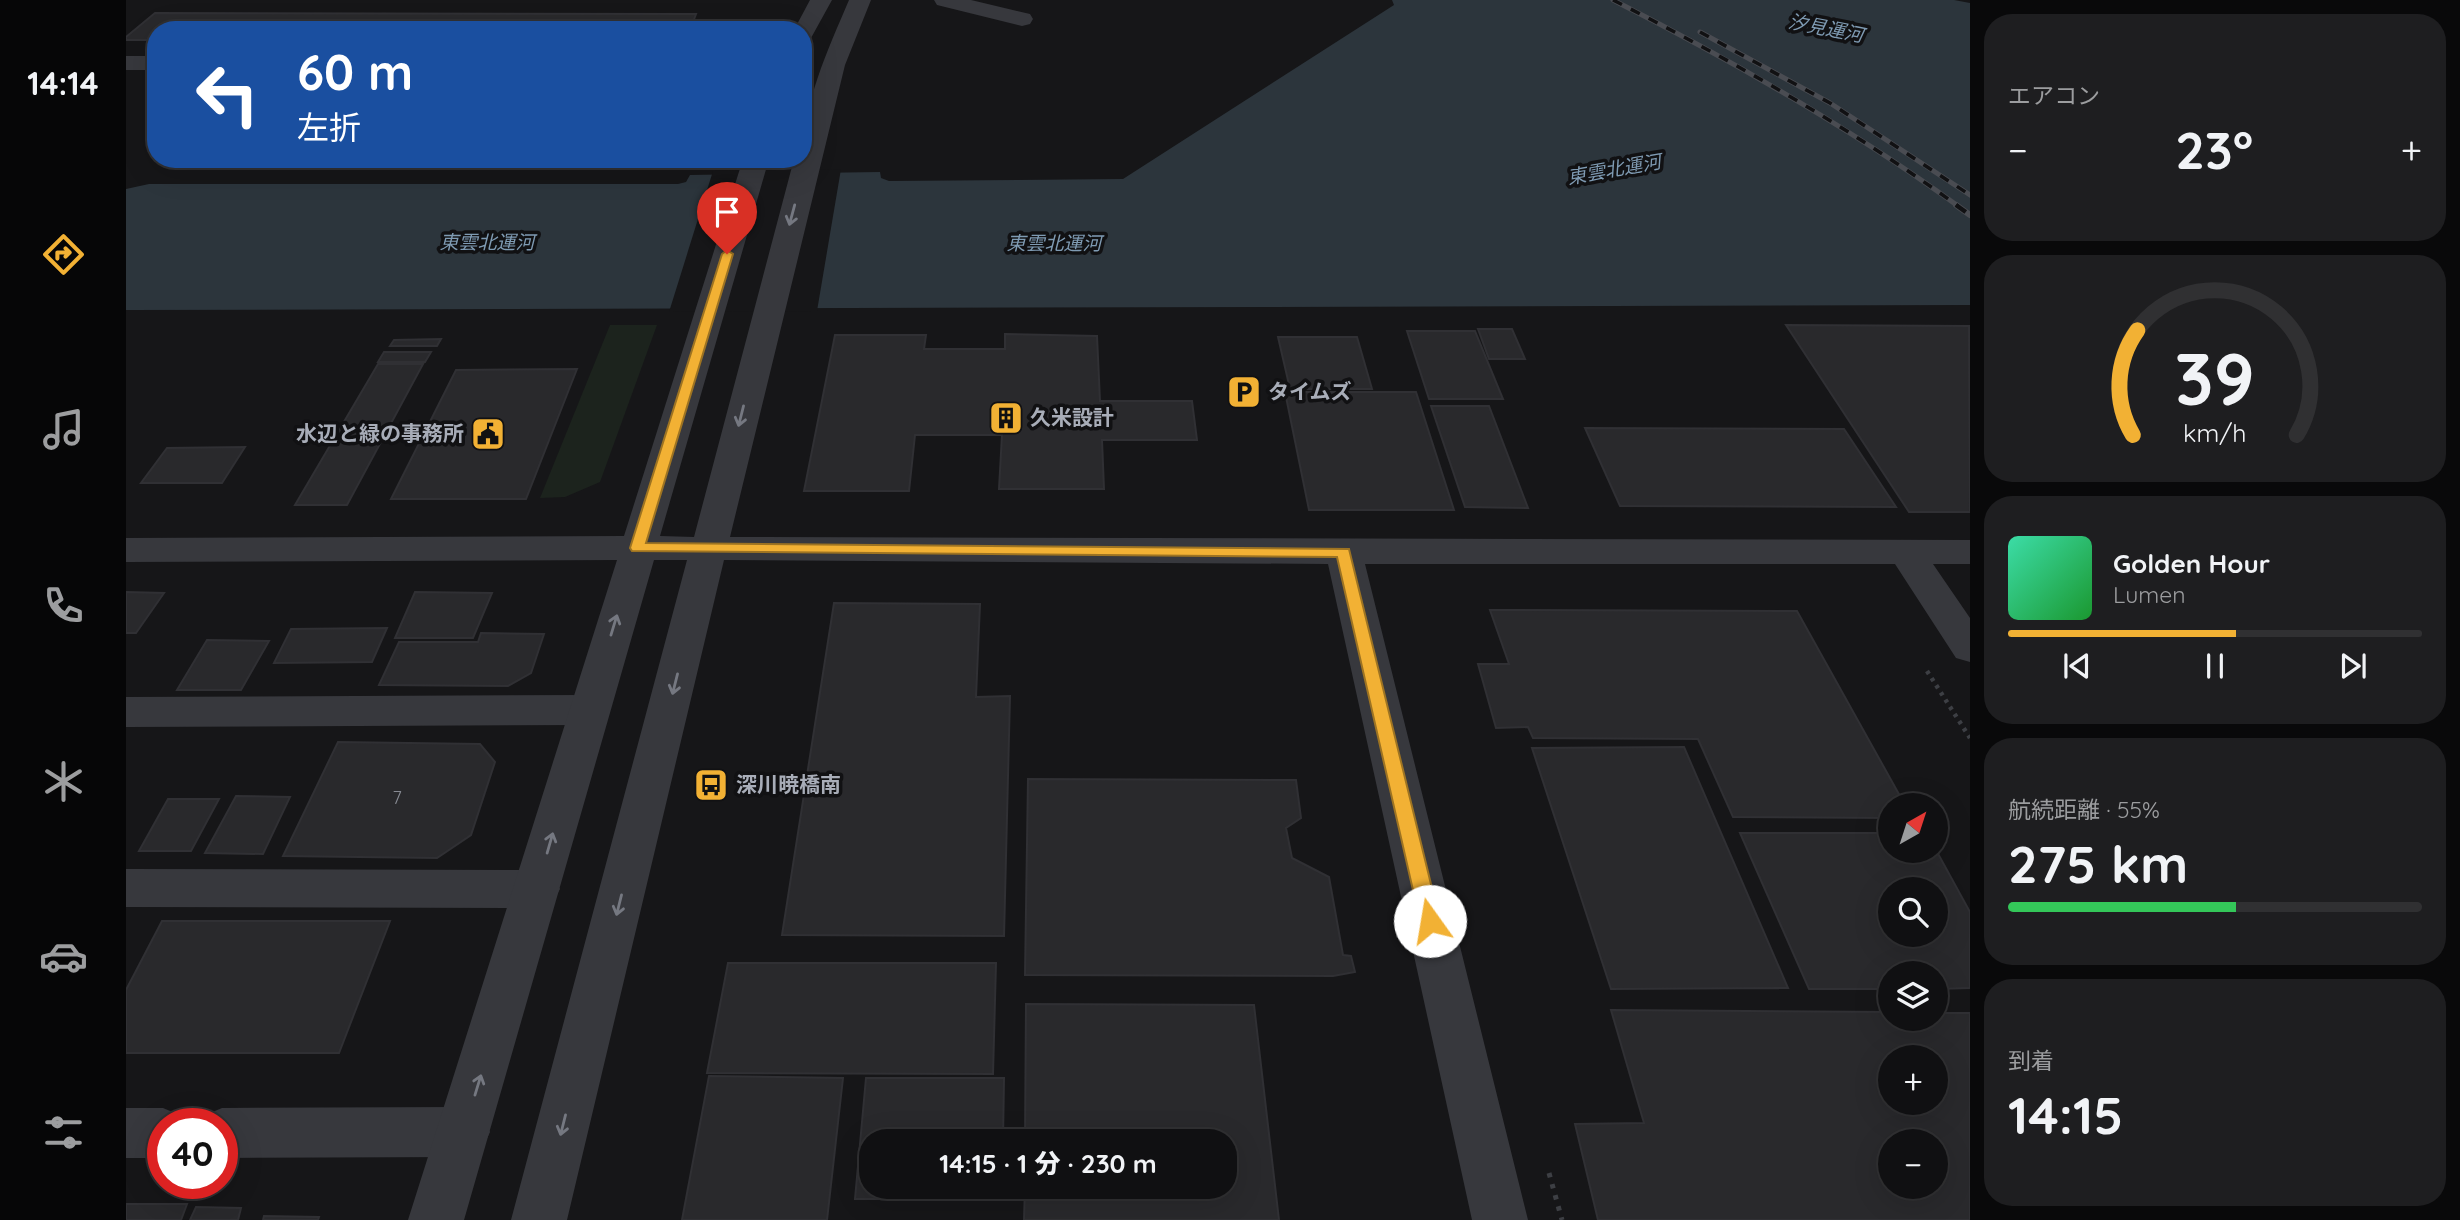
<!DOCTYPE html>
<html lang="ja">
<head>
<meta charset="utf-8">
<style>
	body { margin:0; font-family:Quicksand,"Noto Sans JP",sans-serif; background:#1e1e20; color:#f1f3f6; height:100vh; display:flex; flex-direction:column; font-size:26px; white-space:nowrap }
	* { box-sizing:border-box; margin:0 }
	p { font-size:23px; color:#9c9d9f }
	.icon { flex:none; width:38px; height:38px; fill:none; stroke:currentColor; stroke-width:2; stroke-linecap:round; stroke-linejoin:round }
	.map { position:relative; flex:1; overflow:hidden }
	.sheet { display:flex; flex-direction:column; gap:14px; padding:14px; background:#09090a; width:490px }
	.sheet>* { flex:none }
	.banner { position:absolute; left:21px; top:21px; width:665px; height:147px; border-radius:28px; box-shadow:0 7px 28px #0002,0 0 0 2px #303032; background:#1a4fa0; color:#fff; overflow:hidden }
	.needle { width:46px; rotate:39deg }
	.buttons { position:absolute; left:1752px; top:793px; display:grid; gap:14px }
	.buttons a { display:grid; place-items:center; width:70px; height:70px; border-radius:50%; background:#101012; box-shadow:0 7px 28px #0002,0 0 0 2px #303032; font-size:35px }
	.speed { position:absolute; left:21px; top:1108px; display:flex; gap:14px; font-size:35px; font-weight:700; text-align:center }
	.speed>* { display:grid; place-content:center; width:91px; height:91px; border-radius:50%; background:#101012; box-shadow:0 7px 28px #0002,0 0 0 2px #303032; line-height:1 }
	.speed .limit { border:10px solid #d22; background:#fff; color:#111 }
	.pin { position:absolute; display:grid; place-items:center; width:60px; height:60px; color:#fff; margin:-72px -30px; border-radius:50% 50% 50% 0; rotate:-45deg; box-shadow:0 0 7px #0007 }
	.pin .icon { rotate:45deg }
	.me { position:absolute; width:77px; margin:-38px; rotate:347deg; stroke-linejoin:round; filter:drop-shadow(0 0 5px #0008) }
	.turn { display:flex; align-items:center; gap:24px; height:147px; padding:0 35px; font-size:32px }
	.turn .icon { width:91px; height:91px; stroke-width:2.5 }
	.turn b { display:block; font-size:49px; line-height:60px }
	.big { font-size:52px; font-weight:800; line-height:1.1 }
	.sheet .tile { flex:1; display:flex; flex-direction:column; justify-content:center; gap:10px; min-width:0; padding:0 24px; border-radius:28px; background:#1e1e20 }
	.sheet .dial { align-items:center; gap:0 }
	.dial svg { height:182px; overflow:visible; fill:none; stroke:#303032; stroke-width:7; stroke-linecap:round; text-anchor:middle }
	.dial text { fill:#f1f3f6; stroke:none }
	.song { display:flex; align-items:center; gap:21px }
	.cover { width:84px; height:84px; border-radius:10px; background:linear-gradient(135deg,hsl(160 70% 55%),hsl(130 70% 35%)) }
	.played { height:7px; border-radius:4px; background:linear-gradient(90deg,#f2b134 55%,#303032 55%) }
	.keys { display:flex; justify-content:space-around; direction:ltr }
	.heat { display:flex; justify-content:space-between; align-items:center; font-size:38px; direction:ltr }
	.charge { height:10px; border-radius:5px; background:linear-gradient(90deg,#34c759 55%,#303032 0) }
	.trip { position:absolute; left:733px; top:1129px; width:378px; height:70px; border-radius:28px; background:#101012; box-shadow:0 7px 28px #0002,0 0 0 2px #303032; font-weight:800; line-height:70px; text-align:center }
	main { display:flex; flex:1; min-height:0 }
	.tab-bar { display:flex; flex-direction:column; width:126px; justify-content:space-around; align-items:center; background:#060607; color:#9c9d9f }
	.tab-bar .icon { width:49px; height:49px }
	.tab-bar .current { color:#f2b134 }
	.tab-bar b { font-size:32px; color:#f1f3f6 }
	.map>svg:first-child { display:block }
</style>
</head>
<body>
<main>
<nav class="tab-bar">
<b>14:14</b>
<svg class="icon current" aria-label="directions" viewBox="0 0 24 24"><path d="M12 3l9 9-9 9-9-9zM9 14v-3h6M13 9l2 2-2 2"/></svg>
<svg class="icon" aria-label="music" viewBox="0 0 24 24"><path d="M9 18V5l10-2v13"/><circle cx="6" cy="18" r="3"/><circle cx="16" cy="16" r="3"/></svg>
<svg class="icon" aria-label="phone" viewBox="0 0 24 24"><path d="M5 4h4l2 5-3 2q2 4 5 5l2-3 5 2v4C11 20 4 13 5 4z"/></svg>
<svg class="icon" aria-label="climate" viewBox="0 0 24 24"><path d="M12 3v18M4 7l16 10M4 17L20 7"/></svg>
<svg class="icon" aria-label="car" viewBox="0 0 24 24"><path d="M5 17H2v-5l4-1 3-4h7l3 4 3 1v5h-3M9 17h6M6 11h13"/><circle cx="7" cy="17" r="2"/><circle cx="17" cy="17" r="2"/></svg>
<svg class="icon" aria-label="filters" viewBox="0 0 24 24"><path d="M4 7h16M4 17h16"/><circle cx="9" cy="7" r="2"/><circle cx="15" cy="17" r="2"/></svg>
</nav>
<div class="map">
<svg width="1844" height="1220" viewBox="0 0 1844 1220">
	<rect width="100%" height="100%" fill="#161618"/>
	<path fill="#1c231d" d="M 484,325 L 531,325 L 474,482 L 439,497 L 414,498 Z"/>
	<path fill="#2c353c" d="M 1266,0 L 1828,0 L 1844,3 L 1844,305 L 0,310 L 0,189 L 23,184 L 552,184 L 560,182 L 564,175 L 754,172 L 755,178 L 763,181 L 997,179 L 1268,5 Z"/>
	<path fill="#161618" d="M 715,169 L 691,311 L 543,312 L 587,171 Z"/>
	<path fill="#29292c" stroke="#303034" stroke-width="2" fill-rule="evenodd" d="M 29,13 L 570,14 L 564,30 L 30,30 L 30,40 L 0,40 L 0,37 Z
		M 1660,325 L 1843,326 L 1844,512 L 1783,512 Z
		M 1352,329 L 1386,329 L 1399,359 L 1363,359 Z
		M 1281,331 L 1349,331 L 1377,399 L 1303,399 Z
		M 879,334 L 971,336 L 974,401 L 1066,401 L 1071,440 L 976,440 L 978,489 L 873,489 L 876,435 L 789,435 L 783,491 L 678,491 L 709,335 L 800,335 L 798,349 L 879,349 Z
		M 1152,337 L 1231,337 L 1246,389 L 1164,389 Z
		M 315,339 L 311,346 L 264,346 L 268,340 Z
		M 258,352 L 305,352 L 299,362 L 252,362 Z
		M 252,364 L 297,364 L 221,505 L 169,505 Z
		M 451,369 L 400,499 L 265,499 L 330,370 Z
		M 1159,392 L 1290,392 L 1328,510 L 1183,510 Z
		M 1305,406 L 1363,406 L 1402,508 L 1339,507 Z
		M 1459,428 L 1718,429 L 1770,507 L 1494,506 Z
		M 119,447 L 96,483 L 15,483 L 41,448 Z
		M 0,592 L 38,593 L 10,633 L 0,633 Z
		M 289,592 L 366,593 L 347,638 L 269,638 Z
		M 708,603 L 854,604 L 850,697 L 884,696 L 878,936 L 656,935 Z
		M 1364,610 L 1671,611 L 1779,805 L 1764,805 L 1764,818 L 1607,817 L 1572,739 L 1407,738 L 1402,727 L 1370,728 L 1352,664 L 1383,664 Z
		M 261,628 L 246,662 L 148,663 L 165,629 Z
		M 355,633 L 418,634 L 405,673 L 382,686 L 253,685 L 273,642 L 352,642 Z
		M 81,640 L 143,641 L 115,690 L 51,690 Z
		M 212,742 L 354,744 L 369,762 L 345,835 L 311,858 L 157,856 Z
		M 1558,747 L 1662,988 L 1485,989 L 1406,748 Z
		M 902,779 L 1170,780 L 1175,818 L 1160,828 L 1166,858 L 1203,877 L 1217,955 L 1225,956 L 1229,972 L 1207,976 L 899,975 Z
		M 110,796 L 164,797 L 137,854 L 79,853 Z
		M 42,799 L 93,799 L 65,851 L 13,851 Z
		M 1614,833 L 1764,833 L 1764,850 L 1810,850 L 1844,912 L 1844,988 L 1810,989 L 1810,973 L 1764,973 L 1764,989 L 1683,989 ZM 1764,889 L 1810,889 L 1810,934 L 1764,934 Z
		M 36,921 L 264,921 L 213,1053 L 0,1053 L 0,990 Z
		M 602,963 L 870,963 L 867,1074 L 581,1073 Z
		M 900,1004 L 1128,1005 L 1153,1220 L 898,1220 L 899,1186 L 1099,1186 L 1099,1141 L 899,1141 Z
		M 1485,1010 L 1764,1012 L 1764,1018 L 1810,1018 L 1810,1013 L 1844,1013 L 1844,1220 L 1472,1220 L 1449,1124 L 1518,1123 ZM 1764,1057 L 1810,1057 L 1810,1102 L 1764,1102 ZM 1764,1141 L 1810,1141 L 1810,1186 L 1764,1186 Z
		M 583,1076 L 717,1078 L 701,1220 L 556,1220 Z
		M 740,1078 L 878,1078 L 877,1141 L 746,1141 L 746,1186 L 876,1186 L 876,1199 L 729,1199 Z
		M 0,1204 L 61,1204 L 55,1220 L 0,1220 Z
		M 70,1207 L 115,1208 L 112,1220 L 64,1220 Z
		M 138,1216 L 193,1217 L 192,1220 L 137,1220 Z"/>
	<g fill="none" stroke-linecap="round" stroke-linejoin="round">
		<path stroke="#3d3f44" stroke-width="4.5" stroke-dasharray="3.5 5" stroke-linecap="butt" d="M 1801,671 L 1844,738"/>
		<path stroke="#3d3f44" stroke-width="5" stroke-dasharray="4.5 7" stroke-linecap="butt" d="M 1423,1173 L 1436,1220"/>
		<path fill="#37383d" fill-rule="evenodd" d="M 808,0 L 845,0 L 904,14 L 907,19 L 904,24 L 896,26 L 811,5 Z
			M 462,695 L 477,700 L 483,710 L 477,720 L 462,725 L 0,727 L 0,697 Z
			M 0,869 L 411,870 L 427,876 L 434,889 L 427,902 L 411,908 L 0,907 Z
			M 337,1107 L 356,1115 L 364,1132 L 356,1149 L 337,1157 L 96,1158 L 96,1124 L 74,1124 L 77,1116 L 96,1108 Z
			M 0,1108 L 37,1108 L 56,1116 L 59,1124 L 37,1124 L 37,1158 L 0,1158 Z"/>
		<path fill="#37383d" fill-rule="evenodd" d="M 684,0 L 706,0 L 685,38 L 677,40 L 677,30 L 668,30 Z
			M 723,0 L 745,0 L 719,65 L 604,537 L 1844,540 L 1844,564 L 1807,564 L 1844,618 L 1844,662 L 1830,658 L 1769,564 L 1239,564 L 1402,1220 L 1346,1220 L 1202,564 L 598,560 L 441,1220 L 385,1220 L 561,560 L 528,560 L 338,1220 L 282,1220 L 491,560 L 0,562 L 0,538 L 498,536 L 617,159 L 643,159 L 534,536 L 568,537 L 668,159 L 677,159 C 677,102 701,52 723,0 Z
			M 0,56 L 30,56 L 30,70 L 0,70 Z"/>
		<defs>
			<path id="rail-far1" d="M 1487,0 C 1607,61 1723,127 1832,206
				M 1574,32 L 1704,103 L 1844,195"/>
			<path id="rail" d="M 1830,205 L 1844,215"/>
		</defs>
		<use href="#rail-far1" stroke="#4a4c52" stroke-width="5"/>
		<use href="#rail" stroke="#4a4c52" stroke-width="6"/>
		<use href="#rail-far1" stroke="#111113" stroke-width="3.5" stroke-dasharray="10" stroke-linecap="butt"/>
		<use href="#rail" stroke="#111113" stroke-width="4.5" stroke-dasharray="12" stroke-linecap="butt"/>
	</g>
	<defs><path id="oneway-shaft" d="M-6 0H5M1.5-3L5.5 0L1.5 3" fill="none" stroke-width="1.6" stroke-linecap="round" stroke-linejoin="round" transform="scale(1.75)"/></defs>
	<g stroke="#757881">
		<use href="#oneway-shaft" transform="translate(666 215) rotate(105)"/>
		<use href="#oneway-shaft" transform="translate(615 416) rotate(104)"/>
		<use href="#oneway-shaft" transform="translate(488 625) rotate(-73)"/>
		<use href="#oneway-shaft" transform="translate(549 684) rotate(104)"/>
		<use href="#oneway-shaft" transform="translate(424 843) rotate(-74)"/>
		<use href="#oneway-shaft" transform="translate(493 905) rotate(104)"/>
		<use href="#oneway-shaft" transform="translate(352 1085) rotate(-73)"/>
		<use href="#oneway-shaft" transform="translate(437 1125) rotate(104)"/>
	</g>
	<path fill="#f2b134" stroke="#9d7322" stroke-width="2" d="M 601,250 L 607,254 L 520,543 L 1223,549 L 1314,921 L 1311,927 L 1304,929 L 1297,927 L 1294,921 L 1211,557 L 506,551 L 504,548 L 596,254 Z"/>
	<defs>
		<symbol id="parking-square" viewBox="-11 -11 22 22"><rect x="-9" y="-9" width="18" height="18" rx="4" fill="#f2b134" stroke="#111113"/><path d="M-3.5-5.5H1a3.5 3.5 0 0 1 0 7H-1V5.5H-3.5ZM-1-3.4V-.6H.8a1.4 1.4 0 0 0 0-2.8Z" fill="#111"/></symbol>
		<symbol id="building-square" viewBox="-11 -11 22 22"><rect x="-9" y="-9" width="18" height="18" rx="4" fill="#f2b134" stroke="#111113"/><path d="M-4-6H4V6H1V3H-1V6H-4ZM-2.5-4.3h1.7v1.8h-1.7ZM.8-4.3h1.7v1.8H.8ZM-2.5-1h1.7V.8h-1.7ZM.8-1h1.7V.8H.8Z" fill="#111"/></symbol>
		<symbol id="civic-square" viewBox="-11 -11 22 22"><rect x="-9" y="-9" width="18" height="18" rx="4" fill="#f2b134" stroke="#111113"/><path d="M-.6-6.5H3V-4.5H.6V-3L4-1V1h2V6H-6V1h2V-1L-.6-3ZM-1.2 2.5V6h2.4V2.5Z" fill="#111"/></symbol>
		<symbol id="bus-square" viewBox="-11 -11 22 22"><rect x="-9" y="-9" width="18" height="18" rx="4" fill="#f2b134" stroke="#111113"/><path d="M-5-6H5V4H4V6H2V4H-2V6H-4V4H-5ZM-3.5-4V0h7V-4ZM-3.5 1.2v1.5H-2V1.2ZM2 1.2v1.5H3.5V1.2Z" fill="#111"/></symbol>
	</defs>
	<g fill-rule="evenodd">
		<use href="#parking-square" x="1099" y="373" width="38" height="38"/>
		<use href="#building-square" x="861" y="399" width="38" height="38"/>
		<use href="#civic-square" x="343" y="415" width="38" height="38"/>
		<use href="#bus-square" x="566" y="766" width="38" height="38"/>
	</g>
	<g text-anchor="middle" stroke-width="7" stroke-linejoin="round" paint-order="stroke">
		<g font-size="18" fill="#888b94">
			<text x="271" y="804">7</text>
		</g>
		<g font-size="19" font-style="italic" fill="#7f9bb3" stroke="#111113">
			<text transform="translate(1700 28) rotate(11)" y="7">汐見運河</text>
			<text transform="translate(1488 169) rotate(-10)" y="7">東雲北運河</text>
			<text x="361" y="249">東雲北運河</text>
			<text x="928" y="250">東雲北運河</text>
		</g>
		<g font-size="21" font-weight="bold" fill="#a8adb8" stroke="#111113" text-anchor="start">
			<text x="1142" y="399">タイムズ</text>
			<text x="904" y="425">久米設計</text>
			<text x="338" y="441" text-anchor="end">水辺と緑の事務所</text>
			<text x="610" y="792">深川暁橋南</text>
		</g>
	</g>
</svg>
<div class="buttons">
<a><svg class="needle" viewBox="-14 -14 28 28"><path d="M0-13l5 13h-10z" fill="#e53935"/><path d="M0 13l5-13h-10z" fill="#9c9d9f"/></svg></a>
<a><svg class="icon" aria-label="search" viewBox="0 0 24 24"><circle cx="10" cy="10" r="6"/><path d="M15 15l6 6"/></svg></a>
<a><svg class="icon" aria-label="layers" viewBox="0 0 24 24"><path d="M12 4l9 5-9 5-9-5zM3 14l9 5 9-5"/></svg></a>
<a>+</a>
<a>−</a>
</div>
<div class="speed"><div class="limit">40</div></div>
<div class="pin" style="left:601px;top:254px;background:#d93025"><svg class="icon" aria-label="arrive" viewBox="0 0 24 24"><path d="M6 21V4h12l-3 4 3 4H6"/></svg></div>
<svg class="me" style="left:1304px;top:921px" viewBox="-20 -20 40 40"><circle r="19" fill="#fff"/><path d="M0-13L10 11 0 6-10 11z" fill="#f2b134"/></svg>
<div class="trip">14:15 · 1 分 · 230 m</div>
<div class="banner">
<div class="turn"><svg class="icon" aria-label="left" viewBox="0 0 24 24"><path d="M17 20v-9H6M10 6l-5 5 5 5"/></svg><div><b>60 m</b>左折</div></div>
</div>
</div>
<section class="sheet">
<div class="tile"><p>エアコン</p>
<div class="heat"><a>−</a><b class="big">23°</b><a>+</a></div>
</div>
<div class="tile dial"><svg viewBox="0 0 100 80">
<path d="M14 69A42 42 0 1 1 86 69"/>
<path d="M14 69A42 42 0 0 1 16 23" stroke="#f2b134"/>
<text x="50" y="56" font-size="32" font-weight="700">39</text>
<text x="50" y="72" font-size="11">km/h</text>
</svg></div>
<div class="tile">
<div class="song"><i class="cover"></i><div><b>Golden Hour</b><p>Lumen</p></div></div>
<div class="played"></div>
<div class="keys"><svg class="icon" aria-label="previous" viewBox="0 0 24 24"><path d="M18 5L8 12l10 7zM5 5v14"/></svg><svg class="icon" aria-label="pause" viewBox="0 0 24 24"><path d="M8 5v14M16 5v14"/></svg><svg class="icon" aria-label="next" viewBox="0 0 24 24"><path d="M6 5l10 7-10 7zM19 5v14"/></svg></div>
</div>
<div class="tile"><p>航続距離 · 55%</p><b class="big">275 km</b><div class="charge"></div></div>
<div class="tile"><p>到着</p><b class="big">14:15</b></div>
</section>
</main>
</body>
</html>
